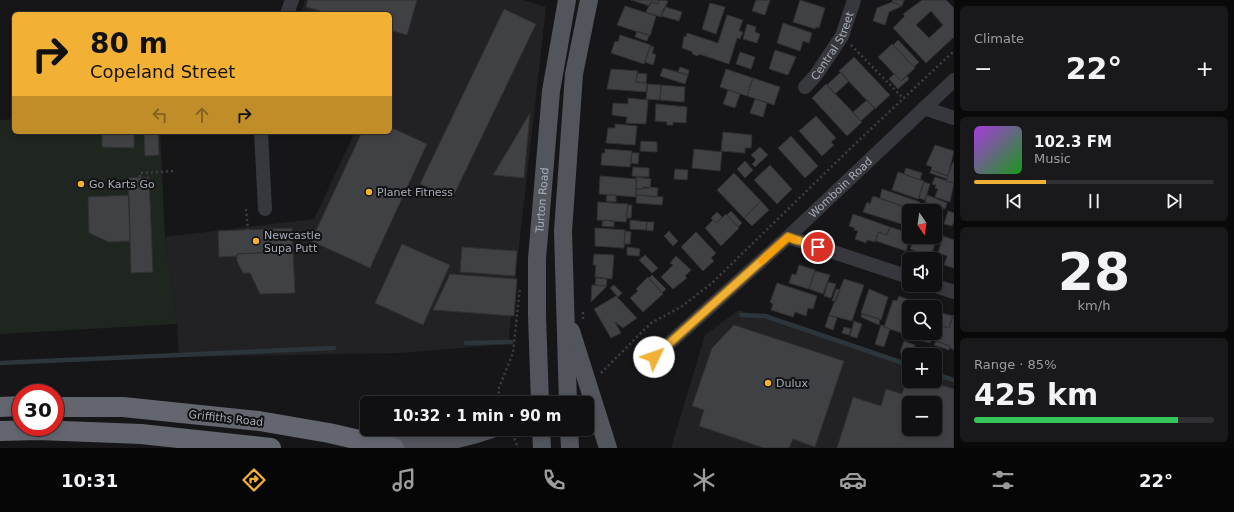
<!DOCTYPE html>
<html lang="en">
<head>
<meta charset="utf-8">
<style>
	body { margin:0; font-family:"DejaVu Sans",sans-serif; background:#19191b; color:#f1f3f6; height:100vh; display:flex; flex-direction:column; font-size:15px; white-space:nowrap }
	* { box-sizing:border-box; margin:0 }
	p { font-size:13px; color:#9c9d9f }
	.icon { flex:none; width:22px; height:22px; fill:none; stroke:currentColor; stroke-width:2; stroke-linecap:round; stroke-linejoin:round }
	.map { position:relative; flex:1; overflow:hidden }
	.sheet { display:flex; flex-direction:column; gap:6px; padding:6px; background:#09090a; width:280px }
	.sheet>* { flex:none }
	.hud { position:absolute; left:12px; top:12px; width:380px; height:122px; border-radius:6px; box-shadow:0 2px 6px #0003,0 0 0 1px #303032; background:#f2b134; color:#111; overflow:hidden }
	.needle { width:26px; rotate:167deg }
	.buttons { position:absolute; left:902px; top:204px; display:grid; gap:8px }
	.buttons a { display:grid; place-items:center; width:40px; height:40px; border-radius:6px; background:#101012; box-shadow:0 2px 6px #0003,0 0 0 1px #303032; font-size:20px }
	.speed { position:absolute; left:12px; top:384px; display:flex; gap:8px; font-size:20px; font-weight:700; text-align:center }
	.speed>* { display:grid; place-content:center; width:52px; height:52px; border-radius:50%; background:#101012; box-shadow:0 2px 6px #0003,0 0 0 1px #303032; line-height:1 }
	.speed .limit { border:6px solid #d22; background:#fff; color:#111 }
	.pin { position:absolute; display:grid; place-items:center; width:34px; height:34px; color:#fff; margin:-17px; border:2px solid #fff; border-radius:50%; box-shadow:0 1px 4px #0007 }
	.me { position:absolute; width:44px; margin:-22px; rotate:48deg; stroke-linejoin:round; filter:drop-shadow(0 0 3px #0008) }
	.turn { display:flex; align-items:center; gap:14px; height:84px; padding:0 12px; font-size:18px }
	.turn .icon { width:52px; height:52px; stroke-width:2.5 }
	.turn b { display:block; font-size:28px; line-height:34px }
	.lanes { display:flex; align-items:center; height:38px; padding:0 12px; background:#0003; justify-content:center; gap:20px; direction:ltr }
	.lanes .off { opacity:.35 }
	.big { font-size:30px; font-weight:600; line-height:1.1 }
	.sheet .card { flex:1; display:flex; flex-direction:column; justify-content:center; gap:6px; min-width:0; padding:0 14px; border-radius:6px; background:#19191b }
	.sheet .dial { align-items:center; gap:0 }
	.dial b { font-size:52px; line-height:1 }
	.song { display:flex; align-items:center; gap:12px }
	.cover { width:48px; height:48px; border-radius:6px; background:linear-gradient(135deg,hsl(280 70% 55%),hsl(120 70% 35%)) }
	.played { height:4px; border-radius:2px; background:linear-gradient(90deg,#f2b134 30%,#303032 30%) }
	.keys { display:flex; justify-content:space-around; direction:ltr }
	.heat { display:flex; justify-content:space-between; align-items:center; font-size:22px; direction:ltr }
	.charge { height:6px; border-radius:3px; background:linear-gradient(90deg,#34c759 85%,#303032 0) }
	.trip { position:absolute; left:360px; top:396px; width:234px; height:40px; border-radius:6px; background:#101012; box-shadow:0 2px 6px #0003,0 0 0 1px #303032; font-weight:600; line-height:40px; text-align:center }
	.dock { display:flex; height:64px; justify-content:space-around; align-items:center; background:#060607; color:#9c9d9f }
	.dock .icon { width:28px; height:28px }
	.dock .selected { color:#f2b134 }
	.dock b { font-size:18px; color:#f1f3f6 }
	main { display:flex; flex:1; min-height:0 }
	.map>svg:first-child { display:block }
</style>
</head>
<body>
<main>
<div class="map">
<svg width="954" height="448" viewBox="0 0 954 448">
	<rect width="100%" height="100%" fill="#161618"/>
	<path fill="#222225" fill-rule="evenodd" d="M 305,0 L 523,0 L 546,7 L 508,344 L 400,353 L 179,357 L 177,324 L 165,237 L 314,219 L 355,132 L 390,132 L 390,14 L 301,14 Z
		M 739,310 L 909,363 L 909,381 L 935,381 L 935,372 L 954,378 L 954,448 L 671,448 L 705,335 ZM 909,403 L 935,403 L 935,429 L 909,429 Z"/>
	<path fill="#1e261f" d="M 14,119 L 14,132 L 160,132 L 165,237 L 177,324 L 0,334 L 0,120 Z"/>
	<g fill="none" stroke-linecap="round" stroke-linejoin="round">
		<path stroke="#2c353c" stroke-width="4.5" d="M 741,315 L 765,316 L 909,365
			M 466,343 L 511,342
			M 0,363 L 334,348
			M 935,374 L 954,380"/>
	</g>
	<path fill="#404145" stroke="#303034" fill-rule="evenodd" d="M 308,0 L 417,0 L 407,35 L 390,30 L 390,14 L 332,14 L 306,7 Z
		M 631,0 L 659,0 L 658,4 L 651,2 L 650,6 Z
		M 659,0 L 668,1 L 661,17 L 646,12 L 651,2 L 658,4 Z
		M 756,0 L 770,0 L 765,15 L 752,11 Z
		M 800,0 L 825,8 L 819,28 L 816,27 L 815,29 L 793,22 Z
		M 893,0 L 904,0 L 902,6 L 892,2 Z
		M 922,0 L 946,0 L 954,8 L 954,37 L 926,63 L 893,28 L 905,16 L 903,14 ZM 931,11 L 943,25 L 929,38 L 916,25 Z
		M 892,2 L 902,6 L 889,12 L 885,25 L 873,21 L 877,8 Z
		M 710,3 L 725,7 L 716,34 L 702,29 Z
		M 625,6 L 656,16 L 650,36 L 617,25 Z
		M 666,7 L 682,12 L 679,21 L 661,16 L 664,8 Z
		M 504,9 L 536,24 L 452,199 L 420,184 Z
		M 727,15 L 743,20 L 739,31 L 743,32 L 740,39 L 737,38 L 729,64 L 699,54 L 698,56 L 692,54 L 693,52 L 682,48 L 684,36 L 686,37 L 687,33 L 718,43 Z
		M 783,23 L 812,33 L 809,43 L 803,41 L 800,51 L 777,43 Z
		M 747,24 L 756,27 L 755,32 L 760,34 L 757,43 L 743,39 Z
		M 637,31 L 649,35 L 647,41 L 635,37 Z
		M 620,35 L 651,45 L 644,64 L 611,53 L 615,41 L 618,42 Z
		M 898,40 L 919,62 L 914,67 L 893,45 Z
		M 892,44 L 915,68 L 901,81 L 878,57 Z
		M 650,46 L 654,47 L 652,53 L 656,55 L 653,65 L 645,62 Z
		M 775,50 L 796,57 L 788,75 L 769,69 Z
		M 740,52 L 755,57 L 751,69 L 736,64 Z
		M 854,57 L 890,95 L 875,109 L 839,71 Z
		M 680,67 L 689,70 L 688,75 L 678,72 Z
		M 663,68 L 688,75 L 685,84 L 660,76 Z
		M 611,69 L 638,71 L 636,82 L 647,83 L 646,92 L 607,89 Z
		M 726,69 L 753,78 L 747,96 L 720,87 Z
		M 841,72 L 849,81 L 835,94 L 827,85 Z
		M 637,73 L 647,74 L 646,83 L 636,82 Z
		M 894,74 L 901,81 L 907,76 L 909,79 L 898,89 L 889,79 Z
		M 753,78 L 780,87 L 774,105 L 747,96 Z
		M 648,84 L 661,85 L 660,100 L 646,99 Z
		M 826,84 L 862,122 L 847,136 L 812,98 Z
		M 661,85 L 685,87 L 684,102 L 660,100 Z
		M 728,90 L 740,94 L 735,108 L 723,104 Z
		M 628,98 L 648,100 L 646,124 L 626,123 L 627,117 L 612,115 L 613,103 L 628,104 Z
		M 755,99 L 767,103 L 763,117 L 750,113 Z
		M 867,100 L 875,108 L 861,121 L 853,112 Z
		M 656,104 L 687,107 L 686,123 L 673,122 L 673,125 L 667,125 L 667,122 L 655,121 Z
		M 530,113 L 524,178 L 493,175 Z
		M 816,116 L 836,138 L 831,142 L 834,145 L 822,156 L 799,131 Z
		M 615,124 L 637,126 L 635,145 L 606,143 L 608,128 L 615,128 Z
		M 390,127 L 427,144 L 370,268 L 311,241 L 362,132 L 390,132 Z
		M 102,132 L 134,132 L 134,148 L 102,147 Z
		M 144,132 L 158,132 L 159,155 L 145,156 Z
		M 723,132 L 752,135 L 751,148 L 745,148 L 745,153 L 721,151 Z
		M 791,136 L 818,166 L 805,178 L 778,148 Z
		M 641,141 L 657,142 L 657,152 L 640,151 Z
		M 935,145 L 954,151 L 948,176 L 931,170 L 932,167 L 926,165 Z
		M 760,147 L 768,155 L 755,167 L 752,164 L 756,160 L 751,155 Z
		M 605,149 L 632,151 L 630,167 L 601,165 L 602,153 L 605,153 Z
		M 694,149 L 722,152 L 720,171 L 692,168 Z
		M 632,153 L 639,153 L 638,164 L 631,163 Z
		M 745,161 L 753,170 L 745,178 L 737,169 Z
		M 953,162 L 954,162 L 954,183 L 946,181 Z
		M 770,165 L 792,189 L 777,204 L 754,180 Z
		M 633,167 L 649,168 L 649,177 L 632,176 Z
		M 906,168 L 922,173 L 920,180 L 904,174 Z
		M 675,169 L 688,170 L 687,180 L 674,179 Z
		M 931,170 L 948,176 L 947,179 L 930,173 Z
		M 898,172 L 924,181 L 918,199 L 892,190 Z
		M 734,173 L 761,201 L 744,218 L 717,190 Z
		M 600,176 L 637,179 L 636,197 L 599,194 Z
		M 149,177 L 153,272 L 131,273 L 128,178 Z
		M 636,177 L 651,179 L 650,188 L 636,189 Z
		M 935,177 L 954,183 L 950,202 L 935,197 L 938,189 L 935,188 L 936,185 L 932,184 Z
		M 924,182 L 930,184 L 925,200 L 919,198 Z
		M 643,187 L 658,188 L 657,197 L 636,195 L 636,189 L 643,189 Z
		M 882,189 L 920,202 L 917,211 L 880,198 Z
		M 129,195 L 130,241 L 109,242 L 89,233 L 88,197 Z
		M 607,195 L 616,195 L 616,202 L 606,201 Z
		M 637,195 L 663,197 L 662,205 L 636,203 Z
		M 927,195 L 947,203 L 945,209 L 925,202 Z
		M 873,196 L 913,210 L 909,211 L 908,226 L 863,212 L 867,202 L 870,204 Z
		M 761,201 L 769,210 L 752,226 L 744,218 Z
		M 598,202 L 628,204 L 626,222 L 597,220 Z
		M 922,203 L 931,206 L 929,211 L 920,211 Z
		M 628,205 L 632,205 L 631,218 L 626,218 Z
		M 731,211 L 742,223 L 738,227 L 727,215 Z
		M 948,211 L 954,213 L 954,224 L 953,223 L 952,226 L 944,224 Z
		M 717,212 L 722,217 L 716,223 L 711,218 Z
		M 726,214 L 739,228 L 721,246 L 705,228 L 713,220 L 716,223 Z
		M 853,214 L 890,227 L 887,235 L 878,232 L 875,242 L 867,240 L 866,243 L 855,239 L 858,231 L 854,230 L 855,228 L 849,226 Z
		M 603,220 L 614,221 L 614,227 L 602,226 Z
		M 630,220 L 647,222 L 646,230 L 630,229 Z
		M 647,222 L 654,222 L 653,231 L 646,230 Z
		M 909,226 L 910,237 L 906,251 L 876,241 L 878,232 L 887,235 L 890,227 L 906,232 Z
		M 292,228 L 293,251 L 237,254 L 237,256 L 219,257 L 218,231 Z
		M 595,228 L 625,230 L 624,248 L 595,246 Z
		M 625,231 L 631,232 L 630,244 L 624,244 Z
		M 669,231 L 678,241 L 673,246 L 664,236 Z
		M 696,232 L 716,253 L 711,258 L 714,261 L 703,271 L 681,247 Z
		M 943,236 L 954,240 L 954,268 L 944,265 L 947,256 L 938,253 Z
		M 915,237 L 937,237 L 930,259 L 920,256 L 921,253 L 910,249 Z
		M 402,244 L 450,265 L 423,325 L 375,303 Z
		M 462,247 L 517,251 L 515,276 L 460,272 Z
		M 627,247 L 640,249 L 639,256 L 627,255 Z
		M 293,251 L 295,293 L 260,294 L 250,273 L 243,273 L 237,261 L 237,254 Z
		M 594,254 L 614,255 L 612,279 L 595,277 L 596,265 L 593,265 Z
		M 645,255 L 658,268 L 652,273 L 639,260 Z
		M 676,256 L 691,270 L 685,276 L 687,278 L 673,289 L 661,277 L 673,265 L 670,263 Z
		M 799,265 L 815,270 L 809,289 L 789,283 L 792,274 L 796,275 Z
		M 815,271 L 830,275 L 823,294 L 809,289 Z
		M 450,274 L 517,279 L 514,316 L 433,310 Z
		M 652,275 L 666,289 L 662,293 L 649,278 Z
		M 648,277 L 663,294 L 643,312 L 630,298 L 638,291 L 636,289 Z
		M 596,278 L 607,279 L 606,286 L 595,285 Z
		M 844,279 L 864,285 L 852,321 L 829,315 Z
		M 828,282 L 836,284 L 831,298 L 824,296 Z
		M 777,283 L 817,296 L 813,309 L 808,308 L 806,316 L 795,312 L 793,317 L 771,310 L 773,304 L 770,302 Z
		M 592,285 L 607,286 L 591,302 Z
		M 614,285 L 622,293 L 618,297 L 610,288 Z
		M 836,289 L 840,290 L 836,301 L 832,301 Z
		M 869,289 L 888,297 L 881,320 L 861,313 Z
		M 616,296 L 637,318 L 623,328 L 615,322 L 621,333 L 611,338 L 594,309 Z
		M 899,296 L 909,300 L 908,305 L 911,306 L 909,307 L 909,322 L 905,334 L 884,327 L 893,300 L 897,301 Z
		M 935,308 L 941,310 L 935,330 Z
		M 942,313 L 953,316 L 949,328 L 938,325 Z
		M 862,314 L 880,319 L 879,325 L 861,317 Z
		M 829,315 L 837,318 L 833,330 L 825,327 Z
		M 953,315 L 954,316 L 954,350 L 950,348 L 950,346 L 936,341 L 941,325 L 949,328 Z
		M 854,321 L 862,324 L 857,338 L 850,336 Z
		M 734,325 L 844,361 L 815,447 L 793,439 L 789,448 L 764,448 L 699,426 L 704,410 L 692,406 L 712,348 Z
		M 881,325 L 890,329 L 884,347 L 875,344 Z
		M 844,327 L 851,329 L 849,335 L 842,333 Z
		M 918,333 L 932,336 L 930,343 L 916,339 Z
		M 904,341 L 915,345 L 911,355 L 900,353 Z
		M 936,341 L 950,346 L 949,350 L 934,345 Z
		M 908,375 L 909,381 L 929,381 L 954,389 L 954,448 L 837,448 L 853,397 L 881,406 L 886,389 L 902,394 ZM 909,403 L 935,403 L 935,429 L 909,429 Z"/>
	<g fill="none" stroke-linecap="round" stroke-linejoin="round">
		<path stroke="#3d3f44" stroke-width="2.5" stroke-dasharray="2 3" stroke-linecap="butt" d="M 851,45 L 904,99
			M 140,177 L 140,173 L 176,171
			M 246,209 L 248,230
			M 583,319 L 583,310
			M 601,373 L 651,323 L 681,307 L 712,283 L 857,142 L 954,51
			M 502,403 L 498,390 L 513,353 L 520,287
			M 511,429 L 518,448"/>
		<g stroke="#37383d" stroke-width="14">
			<path d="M 287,14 L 292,0"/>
			<path id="s1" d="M 805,87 L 816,75 L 842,36 L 854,0"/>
			<path d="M 924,108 L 954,118"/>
			<path d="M 261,132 L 265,209"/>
			<path d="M 788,237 L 909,277"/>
			<path d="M 933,285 L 954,292"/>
			<path id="s2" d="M 654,357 L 788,237 L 954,80"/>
		</g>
		<g stroke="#53555c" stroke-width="18">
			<path d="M 571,331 L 608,448"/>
			<path id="s3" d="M 540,403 L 537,315 L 537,259 L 551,91 L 567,0"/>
			<path d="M 568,403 L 563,231 L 574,74 L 589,0"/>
			<path d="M 541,429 L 542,448"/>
			<path d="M 569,429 L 570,448"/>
			<path d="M 380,443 C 417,447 456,442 492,429"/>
		</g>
		<path stroke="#63666e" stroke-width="20" d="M 0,407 L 21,406
			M 55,407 L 123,407 L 259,421 L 329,433 L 394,448
			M 0,431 L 38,430 L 141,434 L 271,448"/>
	</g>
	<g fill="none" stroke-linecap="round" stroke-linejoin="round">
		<defs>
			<path id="route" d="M 654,357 L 788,237 L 818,247"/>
		</defs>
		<use href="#route" stroke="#9d7322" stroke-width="10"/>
		<use href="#route" stroke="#f2b134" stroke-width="7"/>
		<path stroke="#f59e0b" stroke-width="7" d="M 762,261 L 788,237 L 795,240"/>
	</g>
	<g fill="#f2b134" stroke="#111113" stroke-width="1.5">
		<circle cx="81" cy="184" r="4"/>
		<circle cx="369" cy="192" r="4"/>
		<circle cx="256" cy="241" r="4"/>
		<circle cx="768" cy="383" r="4"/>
	</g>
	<g text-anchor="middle" stroke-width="4" stroke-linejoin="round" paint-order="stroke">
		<g font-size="11" fill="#a8adb8" stroke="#111113">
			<text dy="4" stroke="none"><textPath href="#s1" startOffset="50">Central Street</textPath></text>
			<text dy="4" stroke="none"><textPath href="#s2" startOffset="252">Womboin Road</textPath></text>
			<text dy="4" stroke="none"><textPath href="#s3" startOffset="203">Turton Road</textPath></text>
			<text transform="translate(226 418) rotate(6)" y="4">Griffiths Road</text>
		</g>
		<g font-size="11" fill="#a8adb8" stroke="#111113" text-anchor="start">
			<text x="89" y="188">Go Karts Go</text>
			<text x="377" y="196">Planet Fitness</text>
			<text x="264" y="239">Newcastle<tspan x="264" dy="13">Supa Putt</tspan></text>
			<text x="776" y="387">Dulux</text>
		</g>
	</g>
</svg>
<div class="buttons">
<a><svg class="needle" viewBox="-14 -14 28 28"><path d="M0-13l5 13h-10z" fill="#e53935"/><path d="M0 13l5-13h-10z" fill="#9c9d9f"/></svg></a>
<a><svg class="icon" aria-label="sound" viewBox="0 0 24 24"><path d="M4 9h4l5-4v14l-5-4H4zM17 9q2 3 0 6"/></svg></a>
<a><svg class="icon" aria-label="search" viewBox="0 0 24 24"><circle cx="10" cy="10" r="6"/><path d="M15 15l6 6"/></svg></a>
<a>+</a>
<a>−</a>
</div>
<div class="speed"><div class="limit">30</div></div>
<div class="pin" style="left:818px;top:247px;background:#d93025"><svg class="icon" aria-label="arrive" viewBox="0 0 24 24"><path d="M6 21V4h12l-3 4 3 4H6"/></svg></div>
<svg class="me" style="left:654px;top:357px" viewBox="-20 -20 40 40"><circle r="19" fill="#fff"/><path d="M0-13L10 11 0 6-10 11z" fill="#f2b134"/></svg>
<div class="trip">10:32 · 1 min · 90 m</div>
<div class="hud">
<div class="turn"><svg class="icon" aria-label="right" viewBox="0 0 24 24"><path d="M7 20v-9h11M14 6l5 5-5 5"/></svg><div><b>80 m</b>Copeland Street</div></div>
<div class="lanes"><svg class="icon off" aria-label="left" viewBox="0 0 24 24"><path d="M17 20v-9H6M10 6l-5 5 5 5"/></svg><svg class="icon off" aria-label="ahead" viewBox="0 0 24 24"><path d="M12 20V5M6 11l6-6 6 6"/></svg><svg class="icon" aria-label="right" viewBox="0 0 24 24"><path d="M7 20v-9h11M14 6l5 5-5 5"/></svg></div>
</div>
</div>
<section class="sheet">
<div class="card"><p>Climate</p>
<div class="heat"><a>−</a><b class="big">22°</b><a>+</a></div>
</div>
<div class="card">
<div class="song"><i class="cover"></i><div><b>102.3 FM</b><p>Music</p></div></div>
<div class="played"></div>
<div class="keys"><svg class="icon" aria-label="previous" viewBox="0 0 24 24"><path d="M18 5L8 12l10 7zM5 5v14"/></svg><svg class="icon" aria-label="pause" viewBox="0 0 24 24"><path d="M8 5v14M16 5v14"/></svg><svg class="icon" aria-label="next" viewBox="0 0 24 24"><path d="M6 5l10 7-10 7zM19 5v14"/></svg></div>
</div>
<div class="card dial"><b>28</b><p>km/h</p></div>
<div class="card"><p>Range · 85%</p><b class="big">425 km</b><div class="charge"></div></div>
</section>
</main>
<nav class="dock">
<b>10:31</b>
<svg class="icon selected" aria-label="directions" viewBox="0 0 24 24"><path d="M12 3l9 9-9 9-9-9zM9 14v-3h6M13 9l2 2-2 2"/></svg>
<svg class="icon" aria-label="music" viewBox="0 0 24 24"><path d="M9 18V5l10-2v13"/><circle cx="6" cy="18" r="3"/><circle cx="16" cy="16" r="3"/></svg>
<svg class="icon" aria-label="phone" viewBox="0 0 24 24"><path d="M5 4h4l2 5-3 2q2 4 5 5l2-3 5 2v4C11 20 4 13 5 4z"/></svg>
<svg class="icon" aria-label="climate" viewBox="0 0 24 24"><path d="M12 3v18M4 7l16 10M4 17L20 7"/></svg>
<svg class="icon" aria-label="car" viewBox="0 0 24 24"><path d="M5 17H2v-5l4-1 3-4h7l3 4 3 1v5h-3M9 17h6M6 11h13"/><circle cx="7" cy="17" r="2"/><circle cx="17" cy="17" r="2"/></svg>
<svg class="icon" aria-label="filters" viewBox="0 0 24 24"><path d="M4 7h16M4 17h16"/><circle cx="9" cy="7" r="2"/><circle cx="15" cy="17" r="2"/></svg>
<b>22°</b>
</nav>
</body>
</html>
